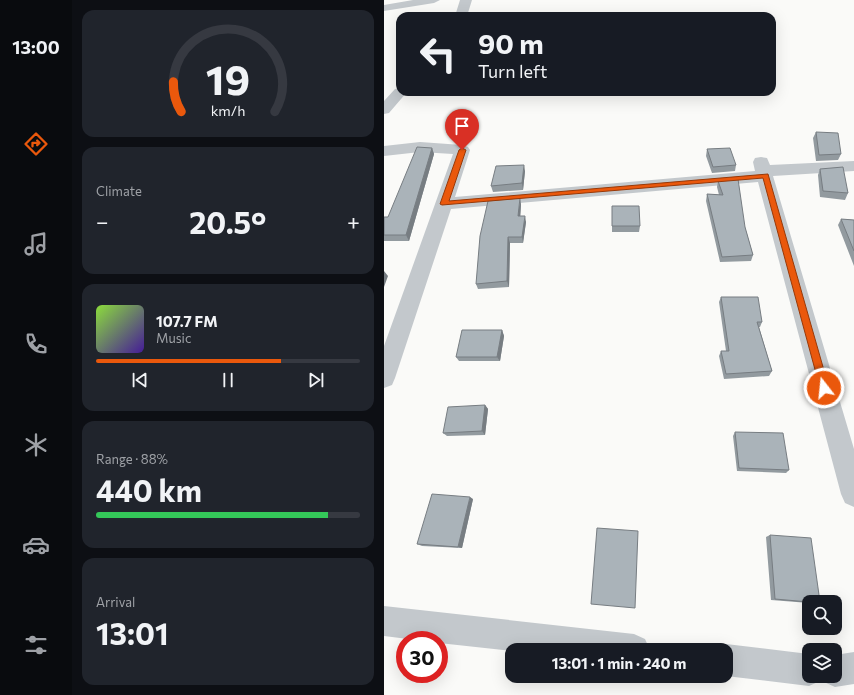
<!DOCTYPE html>
<html lang="en">
<head>
<meta charset="utf-8">
<style>
	body { margin:0; font-family:Commissioner,sans-serif; background:#20242c; color:#f1f3f6; height:100vh; display:flex; flex-direction:column; font-size:15px; white-space:nowrap }
	* { box-sizing:border-box; margin:0 }
	p { font-size:13px; color:#9ea1a6 }
	.icon { flex:none; width:22px; height:22px; fill:none; stroke:currentColor; stroke-width:2; stroke-linecap:round; stroke-linejoin:round }
	.map { position:relative; flex:1; overflow:hidden }
	.sheet { display:flex; flex-direction:column; gap:10px; padding:10px; background:#0d0f14; width:312px }
	.sheet>* { flex:none }
	.guide { position:absolute; left:12px; top:12px; width:380px; height:84px; border-radius:12px; box-shadow:0 4px 16px #0002; background:#171b24; color:#f1f3f6; overflow:hidden }
	.tools { position:absolute; left:418px; top:595px; display:grid; gap:8px }
	.tools a { display:grid; place-items:center; width:40px; height:40px; border-radius:8px; background:#171b24; box-shadow:0 4px 16px #0002; font-size:20px }
	.speed { position:absolute; left:12px; top:631px; display:flex; gap:8px; font-size:20px; font-weight:700; text-align:center }
	.speed>* { display:grid; place-content:center; width:52px; height:52px; border-radius:50%; background:#171b24; box-shadow:0 4px 16px #0002; line-height:1 }
	.speed .limit { border:6px solid #d22; background:#fff; color:#111 }
	.pin { position:absolute; display:grid; place-items:center; width:34px; height:34px; color:#fff; margin:-41px -17px; border-radius:50% 50% 50% 0; rotate:-45deg; box-shadow:0 0 4px #0007 }
	.pin .icon { rotate:45deg }
	.me { position:absolute; width:44px; margin:-22px; rotate:344deg; stroke-linejoin:round; filter:drop-shadow(0 0 3px #0008) }
	.turn { display:flex; align-items:center; gap:14px; height:84px; padding:0 16px; font-size:18px }
	.turn .icon { width:52px; height:52px; stroke-width:2.5 }
	.turn b { display:block; font-size:28px; line-height:34px }
	.big { font-size:30px; font-weight:700; line-height:1.1 }
	.sheet .widget { flex:1; display:flex; flex-direction:column; justify-content:center; gap:6px; min-width:0; padding:0 14px; border-radius:12px; background:#20242c }
	.sheet .dial { align-items:center; gap:0 }
	.dial svg { height:104px; overflow:visible; fill:none; stroke:#363941; stroke-width:7; stroke-linecap:round; text-anchor:middle }
	.dial text { fill:#f1f3f6; stroke:none }
	.song { display:flex; align-items:center; gap:12px }
	.cover { width:48px; height:48px; border-radius:6px; background:linear-gradient(135deg,hsl(90 70% 55%),hsl(260 70% 35%)) }
	.played { height:4px; border-radius:2px; background:linear-gradient(90deg,#ea580c 70%,#363941 70%) }
	.keys { display:flex; justify-content:space-around; direction:ltr }
	.heat { display:flex; justify-content:space-between; align-items:center; font-size:22px; direction:ltr }
	.charge { height:6px; border-radius:3px; background:linear-gradient(90deg,#34c759 88%,#363941 0) }
	.trip { position:absolute; left:121px; top:643px; width:228px; height:40px; border-radius:12px; background:#171b24; box-shadow:0 4px 16px #0002; font-weight:700; line-height:40px; text-align:center }
	main { display:flex; flex:1; min-height:0 }
	.tab-bar { display:flex; flex-direction:column; width:72px; justify-content:space-around; align-items:center; background:#090b0e; color:#9ea1a6 }
	.tab-bar .icon { width:28px; height:28px }
	.tab-bar .selected { color:#ea580c }
	.tab-bar b { font-size:18px; color:#f1f3f6 }
	.map>svg:first-child { display:block }
</style>
</head>
<body>
<main>
<nav class="tab-bar">
<b>13:00</b>
<svg class="icon selected" aria-label="directions" viewBox="0 0 24 24"><path d="M12 3l9 9-9 9-9-9zM9 14v-3h6M13 9l2 2-2 2"/></svg>
<svg class="icon" aria-label="music" viewBox="0 0 24 24"><path d="M9 18V5l10-2v13"/><circle cx="6" cy="18" r="3"/><circle cx="16" cy="16" r="3"/></svg>
<svg class="icon" aria-label="phone" viewBox="0 0 24 24"><path d="M5 4h4l2 5-3 2q2 4 5 5l2-3 5 2v4C11 20 4 13 5 4z"/></svg>
<svg class="icon" aria-label="climate" viewBox="0 0 24 24"><path d="M12 3v18M4 7l16 10M4 17L20 7"/></svg>
<svg class="icon" aria-label="car" viewBox="0 0 24 24"><path d="M5 17H2v-5l4-1 3-4h7l3 4 3 1v5h-3M9 17h6M6 11h13"/><circle cx="7" cy="17" r="2"/><circle cx="17" cy="17" r="2"/></svg>
<svg class="icon" aria-label="filters" viewBox="0 0 24 24"><path d="M4 7h16M4 17h16"/><circle cx="9" cy="7" r="2"/><circle cx="15" cy="17" r="2"/></svg>
</nav>
<section class="sheet">
<div class="widget dial"><svg viewBox="0 0 100 80">
<path d="M14 69A42 42 0 1 1 86 69"/>
<path d="M14 69A42 42 0 0 1 8 46" stroke="#ea580c"/>
<text x="50" y="56" font-size="32" font-weight="700">19</text>
<text x="50" y="72" font-size="11">km/h</text>
</svg></div>
<div class="widget"><p>Climate</p>
<div class="heat"><a>−</a><b class="big">20.5°</b><a>+</a></div>
</div>
<div class="widget">
<div class="song"><i class="cover"></i><div><b>107.7 FM</b><p>Music</p></div></div>
<div class="played"></div>
<div class="keys"><svg class="icon" aria-label="previous" viewBox="0 0 24 24"><path d="M18 5L8 12l10 7zM5 5v14"/></svg><svg class="icon" aria-label="pause" viewBox="0 0 24 24"><path d="M8 5v14M16 5v14"/></svg><svg class="icon" aria-label="next" viewBox="0 0 24 24"><path d="M6 5l10 7-10 7zM19 5v14"/></svg></div>
</div>
<div class="widget"><p>Range · 88%</p><b class="big">440 km</b><div class="charge"></div></div>
<div class="widget"><p>Arrival</p><b class="big">13:01</b></div>
</section>
<div class="map">
<svg width="470" height="695" viewBox="0 0 470 695">
	<rect width="100%" height="100%" fill="#fafaf8"/>
	<g fill="none" stroke-linecap="round" stroke-linejoin="round">
		<path fill="#c3c8cc" fill-rule="evenodd" d="M 29,0 L 56,0 L 50,3 L 0,11 L 0,5 Z
			M 76,0 L 88,0 L 83,16 L 71,16 Z
			M 16,88 L 16,92 L 23,92 L 5,113 L 0,114 L 0,101 L 11,89 Z
			M 36,142 L 78,145 L 84,147 L 86,150 L 71,197 L 371,171 L 369,162 L 371,158 L 377,157 L 383,158 L 386,165 L 470,161 L 470,171 L 389,176 L 470,449 L 470,507 L 461,503 L 457,494 L 374,182 L 67,209 L 11,378 L 8,385 L 0,388 L 0,346 L 69,154 L 36,152 L 0,156 L 0,146 Z
			M 0,606 L 250,634 L 261,639 L 266,650 L 128,650 L 128,651 L 55,643 L 55,640 L 32,640 L 0,636 Z
			M 342,644 L 425,654 L 425,676 L 451,676 L 451,655 L 470,652 L 470,684 L 451,687 L 440,682 L 438,678 L 436,681 L 425,686 L 342,676 L 342,650 L 330,650 Z"/>
	</g>
	<path fill="#929a9f" d="M 432,132 L 457,154 L 454,160 L 432,161 L 429,138 Z
		M 48,148 L 50,154 L 25,241 L 0,241 L 0,217 L 4,217 Z
		M 323,149 L 352,165 L 351,171 L 328,173 L 322,156 Z
		M 436,169 L 464,193 L 461,200 L 436,197 L 434,175 Z
		M 141,171 L 139,190 L 109,192 L 107,186 Z
		M 334,181 L 361,227 L 369,255 L 367,261 L 336,262 L 322,201 L 323,194 L 335,195 L 333,187 Z
		M 137,204 L 136,216 L 142,222 L 139,243 L 126,243 L 125,287 L 94,289 L 92,284 Z
		M 228,206 L 256,226 L 255,232 L 228,232 Z
		M 457,219 L 470,220 L 470,266 L 454,225 Z
		M 337,297 L 378,322 L 376,327 L 375,327 L 388,371 L 385,376 L 340,379 L 335,356 L 337,351 L 342,351 L 335,302 Z
		M 118,330 L 120,336 L 116,361 L 75,361 L 72,357 Z
		M 101,405 L 104,409 L 101,435 L 63,436 L 59,433 Z
		M 351,432 L 405,470 L 402,473 L 353,471 L 349,436 Z
		M 89,499 L 78,548 L 38,546 L 33,544 Z
		M 386,535 L 425,602 L 425,603 L 387,600 L 382,537 Z"/>
	<path fill="#777d82" d="M 48,148 L 50,154 L 25,241 L 22,235 Z
		M 140,165 L 141,171 L 139,190 L 138,183 Z
		M 136,198 L 137,204 L 136,222 L 134,216 Z
		M 141,216 L 142,222 L 139,243 L 138,237 Z
		M 124,237 L 126,243 L 125,287 L 123,281 Z
		M 0,271 L 4,276 L 0,287 Z
		M 118,330 L 120,336 L 116,361 L 113,357 Z
		M 101,405 L 104,409 L 101,435 L 98,431 Z
		M 86,497 L 89,499 L 78,548 L 74,547 Z"/>
	<path fill="#aab3b9" stroke="#777d82" d="M 432,132 L 454,133 L 457,154 L 435,155 Z
		M 33,147 L 48,148 L 22,235 L 0,235 L 0,217 L 4,217 Z
		M 346,148 L 352,165 L 329,167 L 323,149 Z
		M 140,165 L 138,183 L 107,186 L 112,166 Z
		M 459,167 L 464,193 L 439,191 L 436,169 Z
		M 354,179 L 361,227 L 369,255 L 338,257 L 323,194 L 339,195 L 334,181 Z
		M 136,198 L 134,216 L 141,216 L 138,237 L 124,237 L 123,281 L 92,284 L 96,236 L 104,201 Z
		M 228,206 L 255,206 L 256,226 L 228,226 Z
		M 457,219 L 470,220 L 470,251 Z
		M 337,297 L 374,297 L 378,322 L 373,322 L 388,371 L 342,374 L 337,351 L 345,351 Z
		M 78,330 L 118,330 L 113,357 L 72,357 Z
		M 101,405 L 98,431 L 59,433 L 64,407 Z
		M 351,432 L 399,433 L 405,470 L 355,468 Z
		M 48,494 L 86,497 L 74,547 L 33,544 Z
		M 213,528 L 254,531 L 251,608 L 207,604 Z
		M 386,535 L 427,538 L 436,602 L 425,602 L 391,599 Z"/>
	<path fill="#ea580c" stroke="#983908" d="M 78,148 L 82,150 L 65,201 L 384,174 L 445,388 L 444,391 L 440,392 L 437,391 L 436,388 L 379,178 L 58,205 L 56,204 L 75,150 Z"/>
</svg>
<div class="tools">
<a><svg class="icon" aria-label="search" viewBox="0 0 24 24"><circle cx="10" cy="10" r="6"/><path d="M15 15l6 6"/></svg></a>
<a><svg class="icon" aria-label="layers" viewBox="0 0 24 24"><path d="M12 4l9 5-9 5-9-5zM3 14l9 5 9-5"/></svg></a>
</div>
<div class="speed"><div class="limit">30</div></div>
<div class="pin" style="left:78px;top:150px;background:#d93025"><svg class="icon" aria-label="arrive" viewBox="0 0 24 24"><path d="M6 21V4h12l-3 4 3 4H6"/></svg></div>
<svg class="me" style="left:440px;top:388px" viewBox="-20 -20 40 40"><circle r="17" fill="#ea580c" stroke="#fff" stroke-width="3"/><path d="M0-11L8 9 0 5-8 9z" fill="#fff"/></svg>
<div class="trip">13:01 · 1 min · 240 m</div>
<div class="guide">
<div class="turn"><svg class="icon" aria-label="left" viewBox="0 0 24 24"><path d="M17 20v-9H6M10 6l-5 5 5 5"/></svg><div><b>90 m</b>Turn left</div></div>
</div>
</div>
</main>
</body>
</html>
